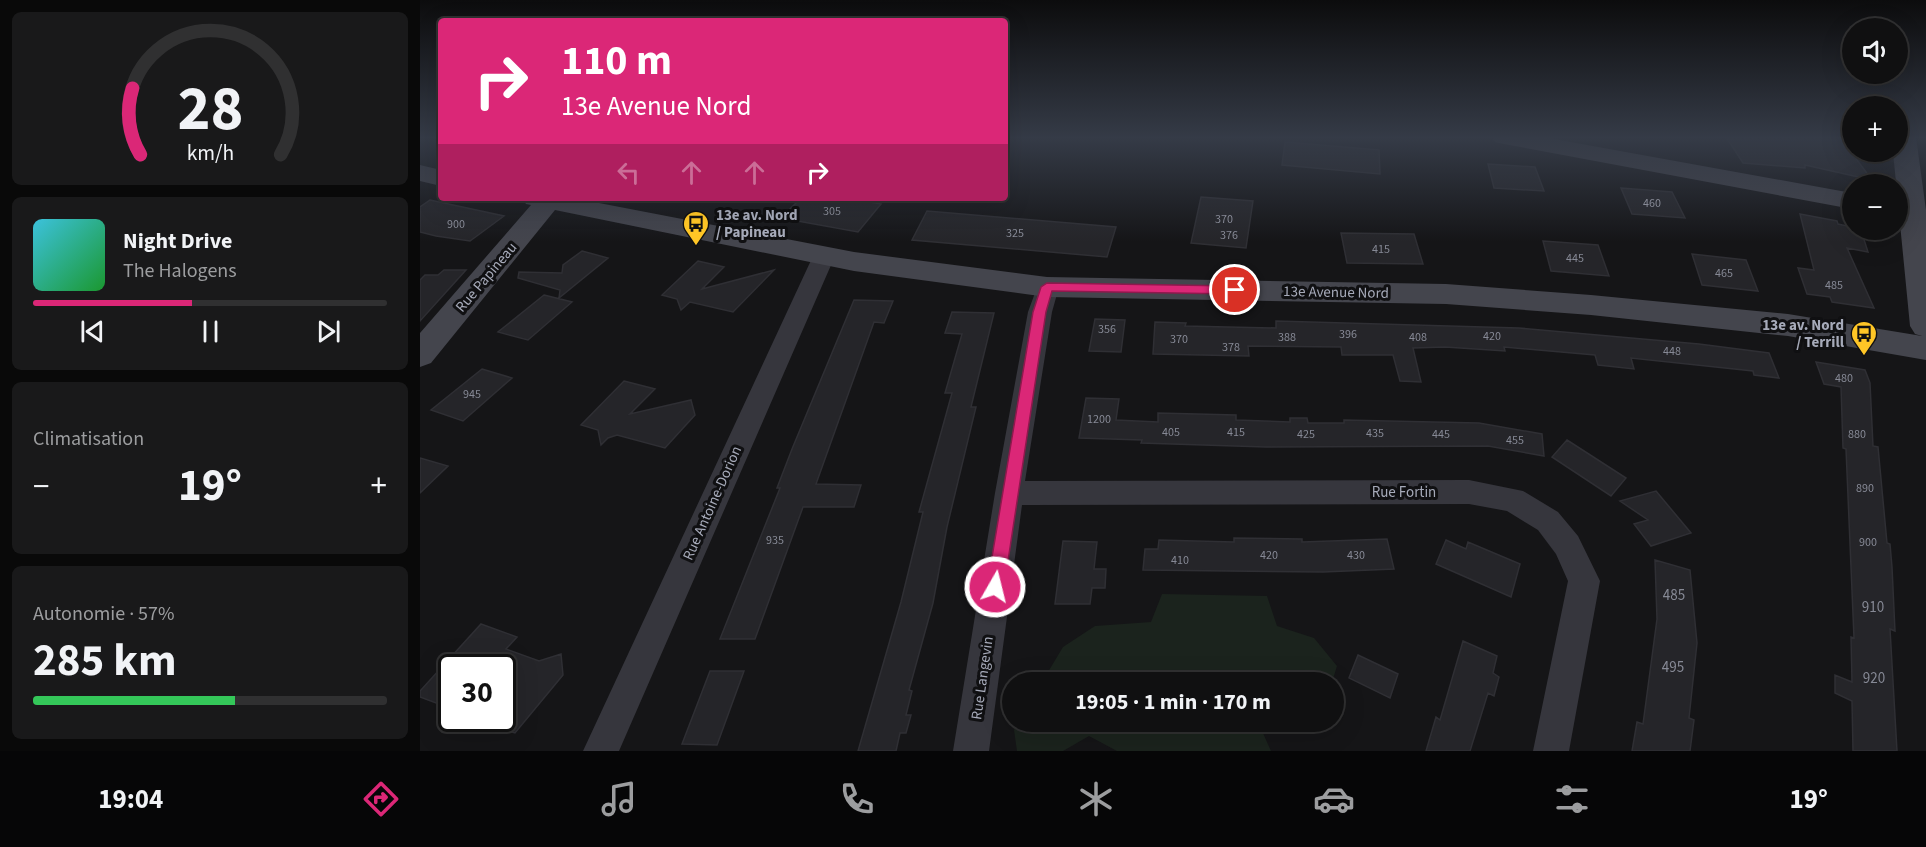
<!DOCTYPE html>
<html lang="fr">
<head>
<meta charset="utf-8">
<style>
	body { margin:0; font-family:"Source Sans 3",sans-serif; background:#19191a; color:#f1f3f6; height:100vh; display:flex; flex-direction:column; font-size:22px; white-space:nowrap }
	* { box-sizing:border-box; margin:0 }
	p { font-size:20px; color:#9c9d9f }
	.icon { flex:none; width:33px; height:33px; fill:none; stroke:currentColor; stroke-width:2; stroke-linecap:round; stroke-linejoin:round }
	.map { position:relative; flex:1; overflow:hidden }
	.panel { display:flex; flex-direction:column; gap:12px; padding:12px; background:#090909; width:420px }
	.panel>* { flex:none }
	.top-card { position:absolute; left:18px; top:18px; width:570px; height:183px; border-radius:6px; box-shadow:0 6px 24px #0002,0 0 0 2px #303031; background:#db2777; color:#fff; overflow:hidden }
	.controls { position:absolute; left:1422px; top:18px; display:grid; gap:12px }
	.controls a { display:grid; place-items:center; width:66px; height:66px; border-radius:50%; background:#101011; box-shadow:0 6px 24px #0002,0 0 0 2px #303031; font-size:30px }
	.speed { position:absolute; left:18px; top:654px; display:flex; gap:12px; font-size:30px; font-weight:700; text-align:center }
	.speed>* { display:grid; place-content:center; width:78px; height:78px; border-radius:50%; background:#101011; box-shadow:0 6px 24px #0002,0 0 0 2px #303031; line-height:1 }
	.speed .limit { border:3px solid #111; border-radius:9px; background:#fff; color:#111 }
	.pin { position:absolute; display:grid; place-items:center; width:51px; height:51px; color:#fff; margin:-26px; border:3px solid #fff; border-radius:50%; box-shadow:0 2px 6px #0007 }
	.me { position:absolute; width:66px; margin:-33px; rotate:8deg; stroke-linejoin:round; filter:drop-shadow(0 0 4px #0008) }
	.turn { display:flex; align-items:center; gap:21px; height:126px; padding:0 24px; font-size:27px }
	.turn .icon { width:78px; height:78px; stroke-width:2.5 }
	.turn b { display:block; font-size:42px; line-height:51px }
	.lanes { display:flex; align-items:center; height:57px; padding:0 24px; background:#0003; justify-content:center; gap:30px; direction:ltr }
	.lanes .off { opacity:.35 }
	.big { font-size:45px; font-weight:700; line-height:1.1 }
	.panel .card { flex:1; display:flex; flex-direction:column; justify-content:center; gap:9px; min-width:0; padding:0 21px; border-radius:9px; background:#19191a }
	.panel .dial { align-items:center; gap:0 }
	.dial svg { height:156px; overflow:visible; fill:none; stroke:#303031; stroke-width:7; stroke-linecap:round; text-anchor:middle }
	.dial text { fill:#f1f3f6; stroke:none }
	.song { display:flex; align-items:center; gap:18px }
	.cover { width:72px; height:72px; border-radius:9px; background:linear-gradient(135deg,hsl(190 70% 55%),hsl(130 70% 35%)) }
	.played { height:6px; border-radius:3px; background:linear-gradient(90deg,#db2777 45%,#303031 45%) }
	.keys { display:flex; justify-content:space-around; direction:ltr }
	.heat { display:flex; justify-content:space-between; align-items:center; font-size:33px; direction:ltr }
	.charge { height:9px; border-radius:4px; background:linear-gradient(90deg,#34c759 57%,#303031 0) }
	.trip { position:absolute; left:582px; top:672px; width:342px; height:60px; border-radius:30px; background:#101011; box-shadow:0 6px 24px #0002,0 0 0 2px #303031; font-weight:700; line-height:60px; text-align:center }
	.menu { display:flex; height:96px; justify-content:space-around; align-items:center; background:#060607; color:#9c9d9f }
	.menu .icon { width:42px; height:42px }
	.menu .selected { color:#db2777 }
	.menu b { font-size:27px; color:#f1f3f6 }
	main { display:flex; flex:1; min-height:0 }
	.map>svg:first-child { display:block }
</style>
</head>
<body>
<main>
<section class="panel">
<div class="card dial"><svg viewBox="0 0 100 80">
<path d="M14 69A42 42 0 1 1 86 69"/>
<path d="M14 69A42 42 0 0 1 10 35" stroke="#db2777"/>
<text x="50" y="56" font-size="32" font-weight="700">28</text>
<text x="50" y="72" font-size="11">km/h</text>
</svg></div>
<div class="card">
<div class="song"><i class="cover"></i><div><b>Night Drive</b><p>The Halogens</p></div></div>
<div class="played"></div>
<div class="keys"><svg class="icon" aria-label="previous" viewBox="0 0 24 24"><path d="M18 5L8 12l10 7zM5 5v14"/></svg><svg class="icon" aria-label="pause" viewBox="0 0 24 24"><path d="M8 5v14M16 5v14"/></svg><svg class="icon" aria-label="next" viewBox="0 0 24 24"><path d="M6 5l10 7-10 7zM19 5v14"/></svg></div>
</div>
<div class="card"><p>Climatisation</p>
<div class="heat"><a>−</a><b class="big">19°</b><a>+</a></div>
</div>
<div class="card"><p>Autonomie · 57%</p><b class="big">285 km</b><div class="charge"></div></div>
</section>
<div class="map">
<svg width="1506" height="751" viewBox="0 0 1506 751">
	<rect width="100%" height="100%" fill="#151517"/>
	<path fill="#1b231d" d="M 742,594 L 847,596 L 857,626 L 894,638 L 917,666 L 912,682 L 622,682 L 643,647 L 675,626 L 731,622 Z
		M 599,722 L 838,722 L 851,751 L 697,751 L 669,736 L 643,751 L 597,751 L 594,730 Z"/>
	<path fill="#252529" stroke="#2f2f34" stroke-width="1.5" d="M 1306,137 L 1420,137 L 1452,180 L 1385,165 L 1385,168 L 1323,163 Z
		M 865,142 L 959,150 L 960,174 L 862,165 Z
		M 1068,164 L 1115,167 L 1124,191 L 1074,188 Z
		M 1201,188 L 1252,192 L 1265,218 L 1212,214 Z
		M 781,197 L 833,201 L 826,248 L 771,243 Z
		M 381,198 L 427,198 L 461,204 L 438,232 L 361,218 Z
		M 10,200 L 84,216 L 50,241 L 16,236 L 0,232 L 0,207 Z
		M 507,211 L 696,227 L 687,257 L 492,240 Z
		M 1380,214 L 1417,221 L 1418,224 L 1432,227 L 1432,230 L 1441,230 L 1448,252 L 1427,248 L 1454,308 L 1412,302 L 1410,297 L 1387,294 L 1378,268 L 1394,270 Z
		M 921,233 L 994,234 L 1003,264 L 927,263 Z
		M 1123,241 L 1178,245 L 1189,276 L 1131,271 Z
		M 162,251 L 188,258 L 139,298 L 140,290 L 98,278 L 99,272 L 142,273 L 143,265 Z
		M 1272,254 L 1326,260 L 1338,291 L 1282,285 Z
		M 278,261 L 304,267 L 282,289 L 354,270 L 313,312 L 270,302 L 261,310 L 257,299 L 242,295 Z
		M 24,270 L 46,270 L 0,321 L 0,280 L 5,275 L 18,275 Z
		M 124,295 L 152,302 L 108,340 L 78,332 Z
		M 434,300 L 473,301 L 464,323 L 454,322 L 396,484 L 441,485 L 434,507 L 383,507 L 335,639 L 300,639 L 360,488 L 357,488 L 372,449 Z
		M 532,312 L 574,313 L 551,407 L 556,407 L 527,527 L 513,603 L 489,690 L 492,691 L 486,715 L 491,715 L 486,733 L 480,733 L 476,751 L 438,751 L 481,602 L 503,512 L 499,512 L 532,393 L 525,393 L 542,334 L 525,333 Z
		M 675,319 L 705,320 L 701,352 L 669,351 Z
		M 856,321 L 1099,328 L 1279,344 L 1349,353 L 1359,378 L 1334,375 L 1333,371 L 1211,358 L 1214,369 L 1178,365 L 1175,355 L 1084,347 L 1085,351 L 1025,347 L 993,348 L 1001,382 L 980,381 L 973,355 L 922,355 L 921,347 L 828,346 L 829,356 L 733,354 L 735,322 L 766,323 L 765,326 L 856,328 Z
		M 1396,362 L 1445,370 L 1450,383 L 1453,446 L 1458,447 L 1467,543 L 1470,544 L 1472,567 L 1475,631 L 1470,629 L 1477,751 L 1433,751 L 1432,701 L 1415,693 L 1415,675 L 1432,682 L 1431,637 L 1434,638 L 1426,449 L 1423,448 L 1421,387 L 1404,384 Z
		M 62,369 L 92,378 L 43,421 L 11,410 Z
		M 204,381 L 235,389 L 210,414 L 271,400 L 275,415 L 245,448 L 197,435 L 188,438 L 181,445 L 178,430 L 161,425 Z
		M 666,398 L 699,399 L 696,420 L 738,422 L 738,413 L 816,415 L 816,420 L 870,422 L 870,418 L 887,418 L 888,423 L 924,423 L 924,420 L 1059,423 L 1122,434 L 1124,456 L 1068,446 L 846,447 L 721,443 L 722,440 L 659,438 Z
		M 1147,440 L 1206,478 L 1191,496 L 1132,457 Z
		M 0,458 L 28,466 L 0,493 Z
		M 1236,491 L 1271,533 L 1231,546 L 1214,524 L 1228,520 L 1200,501 Z
		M 814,538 L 882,539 L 882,542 L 967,539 L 974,569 L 903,572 L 723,570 L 725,549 L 738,549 L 739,540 L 814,542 Z
		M 1026,540 L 1046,549 L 1048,542 L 1100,564 L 1091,597 L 1016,564 Z
		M 643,541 L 677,542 L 674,569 L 686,569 L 685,588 L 672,588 L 670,604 L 635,604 Z
		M 1235,560 L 1270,570 L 1277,643 L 1269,718 L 1274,720 L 1270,751 L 1212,751 L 1217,722 L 1223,724 L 1237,619 Z
		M 61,624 L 97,637 L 86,649 L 119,661 L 141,654 L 143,675 L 95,733 L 82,729 L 82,668 L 32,668 L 32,709 L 0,697 L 0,691 Z
		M 1043,641 L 1077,656 L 1073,673 L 1079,677 L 1074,696 L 1068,693 L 1050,751 L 1006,751 L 1016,717 L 1020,720 Z
		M 938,655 L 978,674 L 970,698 L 929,678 Z
		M 290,671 L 324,671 L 297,745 L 262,744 Z"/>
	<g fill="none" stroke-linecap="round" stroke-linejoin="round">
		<path fill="#36363d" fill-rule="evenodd" d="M 404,249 L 412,251 L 415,256 L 199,751 L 163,751 L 393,256 L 396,251 Z
			M 627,279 L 635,282 L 639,287 L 632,312 L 605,481 L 1049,480 L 1103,491 L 1138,512 L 1158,536 L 1180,581 L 1149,751 L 1113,751 L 1148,581 L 1136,554 L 1118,530 L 1087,511 L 1049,504 L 602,505 L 569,751 L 533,751 L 575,493 L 608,312 L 619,282 Z"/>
		<path fill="#44454d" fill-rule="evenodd" d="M 1072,137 L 1123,137 L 1432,193 L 1432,209 L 1084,144 L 1075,142 Z
			M 1478,137 L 1496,137 L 1506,210 L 1506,360 L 1368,336 L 1171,315 L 1026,304 L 627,297 L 434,271 L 135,210 L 11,363 L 0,367 L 0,333 L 111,205 L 106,204 L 102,198 L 153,198 L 434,252 L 627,277 L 1026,284 L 1171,295 L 1368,314 L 1502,336 L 1495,334 L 1490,326 L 1473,152 L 1478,152 Z
			M 0,165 L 21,170 L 21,186 L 0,181 Z"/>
	</g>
	<linearGradient id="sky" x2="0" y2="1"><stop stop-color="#0c0c0d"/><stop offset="0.57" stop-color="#353b47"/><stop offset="1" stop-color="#353b47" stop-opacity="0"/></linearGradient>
	<rect width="1506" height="242" fill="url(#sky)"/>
	<path fill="#db2777" stroke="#8e194d" stroke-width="1.5" d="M 627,283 L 815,286 L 821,290 L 815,294 L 632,291 L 626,312 L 584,587 L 581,592 L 575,594 L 569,592 L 567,587 L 613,312 L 621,287 Z"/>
	<defs>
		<symbol id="bus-pin" viewBox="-11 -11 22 30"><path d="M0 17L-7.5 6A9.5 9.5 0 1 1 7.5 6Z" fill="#ffc626" stroke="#101012"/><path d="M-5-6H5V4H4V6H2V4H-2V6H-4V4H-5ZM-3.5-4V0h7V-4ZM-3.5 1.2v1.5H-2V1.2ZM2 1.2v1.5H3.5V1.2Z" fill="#111"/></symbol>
	</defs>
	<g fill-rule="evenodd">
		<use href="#bus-pin" x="261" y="209" width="30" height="40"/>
		<use href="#bus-pin" x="1429" y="319" width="30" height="40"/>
	</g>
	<g text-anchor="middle" stroke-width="6" stroke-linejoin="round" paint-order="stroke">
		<g font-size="12" fill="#868995">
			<text x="1232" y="207">460</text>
			<text x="412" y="215">305</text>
			<text x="804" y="223">370</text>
			<text x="36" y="228">900</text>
			<text x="595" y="237">325</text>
			<text x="809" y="239">376</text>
			<text x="961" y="253">415</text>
			<text x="1155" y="262">445</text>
			<text x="1304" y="277">465</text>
			<text x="1414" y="289">485</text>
			<text x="687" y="333">356</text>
			<text x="928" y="338">396</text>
			<text x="1072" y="340">420</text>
			<text x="867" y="341">388</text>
			<text x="998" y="341">408</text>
			<text x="759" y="343">370</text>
			<text x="811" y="351">378</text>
			<text x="1252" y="355">448</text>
			<text x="1424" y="382">480</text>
			<text x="52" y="398">945</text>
			<text x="679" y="423">1200</text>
			<text x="751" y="436">405</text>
			<text x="816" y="436">415</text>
			<text x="955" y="437">435</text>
			<text x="886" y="438">425</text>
			<text x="1021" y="438">445</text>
			<text x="1437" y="438">880</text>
			<text x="1095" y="444">455</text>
			<text x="1445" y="492">890</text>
			<text x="355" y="544">935</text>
			<text x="1448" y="546">900</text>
			<text x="849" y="559">420</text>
			<text x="936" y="559">430</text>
			<text x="760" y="564">410</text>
		</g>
		<g font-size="15" font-weight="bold" fill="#a6aab9" stroke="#101012" text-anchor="start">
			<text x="296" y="220">13e av. Nord<tspan x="296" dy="17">/ Papineau</tspan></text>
			<text x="1424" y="330" text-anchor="end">13e av. Nord<tspan x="1424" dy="17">/ Terrill</tspan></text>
		</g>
		<g font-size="15" fill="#a6aab9" stroke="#101012">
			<text transform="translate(66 277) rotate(-50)" y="5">Rue Papineau</text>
			<text transform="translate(916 292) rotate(1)" y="5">13e Avenue Nord</text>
			<text x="984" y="497">Rue Fortin</text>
			<text transform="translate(292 503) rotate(-66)" y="5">Rue Antoine-Dorion</text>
			<text transform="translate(562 678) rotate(-82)" y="5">Rue Langevin</text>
		</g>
		<g font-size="15" fill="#868995">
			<text x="1254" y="600">485</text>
			<text x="1453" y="612">910</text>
			<text x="1253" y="672">495</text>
			<text x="1454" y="683">920</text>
		</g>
	</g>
</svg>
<div class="controls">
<a><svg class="icon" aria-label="sound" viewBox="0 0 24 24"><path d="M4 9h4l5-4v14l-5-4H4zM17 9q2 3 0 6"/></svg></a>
<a>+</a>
<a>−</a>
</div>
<div class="speed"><div class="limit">30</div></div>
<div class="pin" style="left:815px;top:290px;background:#d93025"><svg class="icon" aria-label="arrive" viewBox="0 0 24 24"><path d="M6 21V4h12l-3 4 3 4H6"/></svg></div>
<svg class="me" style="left:575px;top:587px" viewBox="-20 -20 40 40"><circle r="17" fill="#db2777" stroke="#fff" stroke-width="3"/><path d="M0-11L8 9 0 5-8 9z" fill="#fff"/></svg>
<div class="trip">19:05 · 1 min · 170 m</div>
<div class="top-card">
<div class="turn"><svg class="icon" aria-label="right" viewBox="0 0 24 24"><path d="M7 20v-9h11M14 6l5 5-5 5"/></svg><div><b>110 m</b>13e Avenue Nord</div></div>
<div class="lanes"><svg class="icon off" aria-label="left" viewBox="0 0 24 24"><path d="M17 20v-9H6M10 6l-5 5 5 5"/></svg><svg class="icon off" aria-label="ahead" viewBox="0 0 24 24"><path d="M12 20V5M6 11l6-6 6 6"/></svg><svg class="icon off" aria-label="ahead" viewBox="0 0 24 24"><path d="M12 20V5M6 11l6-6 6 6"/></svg><svg class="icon" aria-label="right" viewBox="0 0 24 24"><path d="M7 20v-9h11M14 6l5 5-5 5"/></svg></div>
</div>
</div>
</main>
<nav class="menu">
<b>19:04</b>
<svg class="icon selected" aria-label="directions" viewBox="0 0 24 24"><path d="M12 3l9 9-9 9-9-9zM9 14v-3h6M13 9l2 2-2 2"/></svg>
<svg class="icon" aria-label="music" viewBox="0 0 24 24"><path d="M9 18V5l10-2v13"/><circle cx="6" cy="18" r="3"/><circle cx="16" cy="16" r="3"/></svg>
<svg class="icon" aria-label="phone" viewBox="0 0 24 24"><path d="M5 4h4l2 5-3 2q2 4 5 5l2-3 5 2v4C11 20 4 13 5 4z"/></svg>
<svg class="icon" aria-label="climate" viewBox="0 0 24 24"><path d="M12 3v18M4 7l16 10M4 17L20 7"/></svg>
<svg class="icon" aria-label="car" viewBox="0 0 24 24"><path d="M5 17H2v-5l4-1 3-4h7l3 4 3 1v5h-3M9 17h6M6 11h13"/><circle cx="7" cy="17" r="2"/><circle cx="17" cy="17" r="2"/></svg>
<svg class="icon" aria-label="filters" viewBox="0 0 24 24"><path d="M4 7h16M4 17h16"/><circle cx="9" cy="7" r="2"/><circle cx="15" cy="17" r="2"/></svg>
<b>19°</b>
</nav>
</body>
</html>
